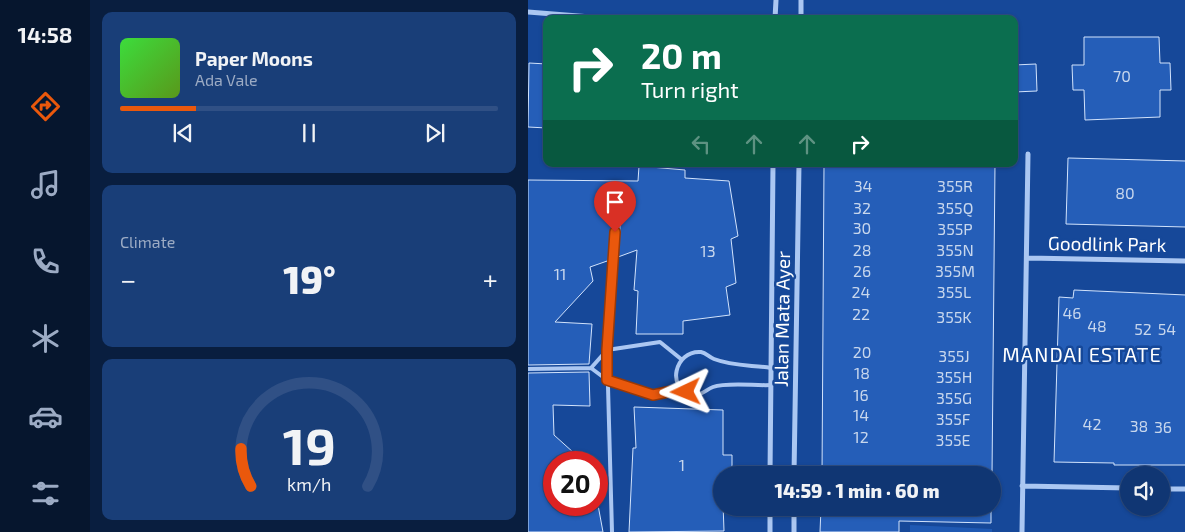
<!DOCTYPE html>
<html lang="en">
<head>
<meta charset="utf-8">
<style>
	body { margin:0; font-family:"Exo 2",sans-serif; background:#193e78; color:#f1f3f6; height:100vh; display:flex; flex-direction:column; font-size:19px; white-space:nowrap }
	* { box-sizing:border-box; margin:0 }
	p { font-size:16px; color:#9cabc4 }
	.icon { flex:none; width:28px; height:28px; fill:none; stroke:currentColor; stroke-width:2; stroke-linecap:round; stroke-linejoin:round }
	.map { position:relative; flex:1; overflow:hidden }
	.details { display:flex; flex-direction:column; gap:12px; padding:12px; background:#091e3f; width:438px }
	.details>* { flex:none }
	.guide { position:absolute; left:15px; top:15px; width:475px; height:152px; border-radius:10px; box-shadow:0 1px 4px #0004,0 0 0 1px #305085; background:#0b6e4f; color:#fff; overflow:hidden }
	.fabs { position:absolute; left:592px; top:466px; display:grid; gap:10px }
	.fabs a { display:grid; place-items:center; width:50px; height:50px; border-radius:50%; background:#103673; box-shadow:0 1px 4px #0004,0 0 0 1px #305085; font-size:25px }
	.speed { position:absolute; left:15px; top:451px; display:flex; gap:10px; font-size:25px; font-weight:700; text-align:center }
	.speed>* { display:grid; place-content:center; width:65px; height:65px; border-radius:50%; background:#103673; box-shadow:0 1px 4px #0004,0 0 0 1px #305085; line-height:1 }
	.speed .limit { border:8px solid #d22; background:#fff; color:#111 }
	.pin { position:absolute; display:grid; place-items:center; width:42px; height:42px; color:#fff; margin:-51px -21px; border-radius:50% 50% 50% 0; rotate:-45deg; box-shadow:0 0 5px #0007 }
	.pin .icon { rotate:45deg }
	.me { position:absolute; width:55px; margin:-28px; rotate:268deg; stroke-linejoin:round; filter:drop-shadow(0 0 4px #0008) }
	.turn { display:flex; align-items:center; gap:18px; height:105px; padding:0 15px; font-size:22px }
	.turn .icon { width:65px; height:65px; stroke-width:2.5 }
	.turn b { display:block; font-size:35px; line-height:42px }
	.lanes { display:flex; align-items:center; height:48px; padding:0 15px; background:#0003; justify-content:center; gap:25px; direction:ltr }
	.lanes .off { opacity:.35 }
	.big { font-size:38px; font-weight:800; line-height:1.1 }
	.details .tile { flex:1; display:flex; flex-direction:column; justify-content:center; gap:8px; min-width:0; padding:0 18px; border-radius:10px; background:#193e78 }
	.details .dial { align-items:center; gap:0 }
	.dial svg { height:130px; overflow:visible; fill:none; stroke:#305085; stroke-width:7; stroke-linecap:round; text-anchor:middle }
	.dial text { fill:#f1f3f6; stroke:none }
	.song { display:flex; align-items:center; gap:15px }
	.cover { width:60px; height:60px; border-radius:8px; background:linear-gradient(135deg,hsl(120 70% 55%),hsl(90 70% 35%)) }
	.played { height:5px; border-radius:2px; background:linear-gradient(90deg,#ea580c 20%,#305085 20%) }
	.keys { display:flex; justify-content:space-around; direction:ltr }
	.heat { display:flex; justify-content:space-between; align-items:center; font-size:28px; direction:ltr }
	.trip { position:absolute; left:185px; top:466px; width:288px; height:50px; border-radius:25px; background:#103673; box-shadow:0 1px 4px #0004,0 0 0 1px #305085; font-weight:800; line-height:50px; text-align:center }
	main { display:flex; flex:1; min-height:0 }
	.dock { display:flex; flex-direction:column; width:90px; justify-content:space-around; align-items:center; background:#06162e; color:#9cabc4 }
	.dock .icon { width:35px; height:35px }
	.dock .selected { color:#ea580c }
	.dock b { font-size:22px; color:#f1f3f6 }
	.map>svg:first-child { display:block }
</style>
</head>
<body>
<main>
<nav class="dock">
<b>14:58</b>
<svg class="icon selected" aria-label="directions" viewBox="0 0 24 24"><path d="M12 3l9 9-9 9-9-9zM9 14v-3h6M13 9l2 2-2 2"/></svg>
<svg class="icon" aria-label="music" viewBox="0 0 24 24"><path d="M9 18V5l10-2v13"/><circle cx="6" cy="18" r="3"/><circle cx="16" cy="16" r="3"/></svg>
<svg class="icon" aria-label="phone" viewBox="0 0 24 24"><path d="M5 4h4l2 5-3 2q2 4 5 5l2-3 5 2v4C11 20 4 13 5 4z"/></svg>
<svg class="icon" aria-label="climate" viewBox="0 0 24 24"><path d="M12 3v18M4 7l16 10M4 17L20 7"/></svg>
<svg class="icon" aria-label="car" viewBox="0 0 24 24"><path d="M5 17H2v-5l4-1 3-4h7l3 4 3 1v5h-3M9 17h6M6 11h13"/><circle cx="7" cy="17" r="2"/><circle cx="17" cy="17" r="2"/></svg>
<svg class="icon" aria-label="filters" viewBox="0 0 24 24"><path d="M4 7h16M4 17h16"/><circle cx="9" cy="7" r="2"/><circle cx="15" cy="17" r="2"/></svg>
</nav>
<section class="details">
<div class="tile">
<div class="song"><i class="cover"></i><div><b>Paper Moons</b><p>Ada Vale</p></div></div>
<div class="played"></div>
<div class="keys"><svg class="icon" aria-label="previous" viewBox="0 0 24 24"><path d="M18 5L8 12l10 7zM5 5v14"/></svg><svg class="icon" aria-label="pause" viewBox="0 0 24 24"><path d="M8 5v14M16 5v14"/></svg><svg class="icon" aria-label="next" viewBox="0 0 24 24"><path d="M6 5l10 7-10 7zM19 5v14"/></svg></div>
</div>
<div class="tile"><p>Climate</p>
<div class="heat"><a>−</a><b class="big">19°</b><a>+</a></div>
</div>
<div class="tile dial"><svg viewBox="0 0 100 80">
<path d="M14 69A42 42 0 1 1 86 69"/>
<path d="M14 69A42 42 0 0 1 8 46" stroke="#ea580c"/>
<text x="50" y="56" font-size="32" font-weight="700">19</text>
<text x="50" y="72" font-size="11">km/h</text>
</svg></div>
</section>
<div class="map">
<svg width="658" height="532" viewBox="0 0 658 532">
	<rect width="100%" height="100%" fill="#164899"/>
	<path fill="#1f59b3" d="M 382,525 L 464,529 L 464,532 L 382,532 Z"/>
	<path fill="#255eb8" stroke="#d2e3fc" d="M 556,37 L 631,37 L 632,63 L 642,63 L 643,90 L 632,90 L 632,117 L 557,120 L 556,90 L 545,90 L 544,65 L 556,65 Z
		M 1,63 L 19,64 L 19,128 L 0,127 Z
		M 508,64 L 509,91 L 486,92 L 486,65 Z
		M 540,158 L 658,161 L 658,227 L 538,224 Z
		M 296,164 L 467,164 L 464,475 L 294,475 Z
		M 111,166 L 157,170 L 157,178 L 201,181 L 210,236 L 203,239 L 208,283 L 198,287 L 202,315 L 155,321 L 155,334 L 108,334 L 110,291 L 106,290 L 109,250 L 90,257 L 93,212 L 88,208 L 85,212 L 82,260 L 62,267 L 65,281 L 27,322 L 64,324 L 61,364 L 0,365 L 0,180 L 110,181 Z
		M 546,290 L 658,295 L 658,465 L 586,465 L 586,463 L 526,462 L 531,297 L 545,298 Z
		M 61,372 L 62,406 L 25,405 L 26,435 L 56,462 L 26,462 L 26,505 L 70,505 L 75,532 L 0,532 L 0,373 Z
		M 106,407 L 195,410 L 195,455 L 204,455 L 204,475 L 194,475 L 196,531 L 101,532 L 105,448 L 108,448 Z
		M 293,508 L 463,508 L 463,523 L 371,521 L 371,532 L 292,532 Z"/>
	<g fill="none" stroke-linecap="round" stroke-linejoin="round">
		<path stroke="#abc7f2" stroke-width="4" d="M 63,368 L 79,350 L 132,342 L 153,359
			M 243,368 C 224,365 204,366 186,359 C 181,357 178,353 173,352 C 146,350 138,390 164,394 C 174,396 177,390 185,387 C 199,382 228,386 243,385
			M 0,369 L 63,368 L 79,380 L 125,395 L 154,389
			M 84,532 L 79,350 L 89,212"/>
		<path stroke="#abc7f2" stroke-width="5" d="M 0,12 L 88,19
			M 247,19 L 248,0
			M 273,19 L 273,0
			M 500,258 L 658,261
			M 242,475 L 245,164
			M 266,475 L 271,164
			M 494,486 L 601,488
			M 634,489 L 658,489
			M 242,532 L 242,508
			M 266,532 L 266,508
			M 494,532 L 500,154"/>
	</g>
	<g fill="none" stroke-linecap="round" stroke-linejoin="round">
		<defs>
			<path id="route" d="M 87,232 L 79,350 L 79,380 L 125,395 L 154,389 L 158,392"/>
		</defs>
		<use href="#route" stroke="#983908" stroke-width="12"/>
		<use href="#route" stroke="#ea580c" stroke-width="9"/>
	</g>
	<g text-anchor="middle" stroke-width="5" stroke-linejoin="round" paint-order="stroke">
		<g font-size="16" fill="#c8d7ed">
			<text x="594" y="82">70</text>
			<text x="335" y="192">34</text>
			<text x="427" y="192">355R</text>
			<text x="597" y="199">80</text>
			<text x="334" y="214">32</text>
			<text x="427" y="214">355Q</text>
			<text x="334" y="234">30</text>
			<text x="427" y="235">355P</text>
			<text x="334" y="256">28</text>
			<text x="427" y="256">355N</text>
			<text x="180" y="257">13</text>
			<text x="334" y="277">26</text>
			<text x="427" y="277">355M</text>
			<text x="32" y="280">11</text>
			<text x="333" y="298">24</text>
			<text x="426" y="298">355L</text>
			<text x="544" y="319">46</text>
			<text x="333" y="320">22</text>
			<text x="426" y="323">355K</text>
			<text x="569" y="332">48</text>
			<text x="615" y="335">52</text>
			<text x="639" y="335">54</text>
			<text x="334" y="358">20</text>
			<text x="426" y="362">355J</text>
			<text x="334" y="379">18</text>
			<text x="426" y="383">355H</text>
			<text x="333" y="401">16</text>
			<text x="426" y="404">355G</text>
			<text x="333" y="421">14</text>
			<text x="425" y="425">355F</text>
			<text x="564" y="430">42</text>
			<text x="611" y="432">38</text>
			<text x="635" y="433">36</text>
			<text x="333" y="443">12</text>
			<text x="425" y="446">355E</text>
			<text x="154" y="471">1</text>
		</g>
		<g font-size="19" fill="#fff" stroke="#164899">
			<text transform="translate(579 244) rotate(1)" y="7">Goodlink Park</text>
			<text transform="translate(254 319) rotate(-89)" y="7">Jalan Mata Ayer</text>
		</g>
		<g font-size="20" letter-spacing="1" fill="#fff" stroke="#164899">
			<text x="554" y="362">MANDAI ESTATE</text>
		</g>
	</g>
</svg>
<div class="fabs">
<a><svg class="icon" aria-label="sound" viewBox="0 0 24 24"><path d="M4 9h4l5-4v14l-5-4H4zM17 9q2 3 0 6"/></svg></a>
</div>
<div class="speed"><div class="limit">20</div></div>
<div class="pin" style="left:87px;top:232px;background:#d93025"><svg class="icon" aria-label="arrive" viewBox="0 0 24 24"><path d="M6 21V4h12l-3 4 3 4H6"/></svg></div>
<svg class="me" style="left:158px;top:392px" viewBox="-20 -20 40 40"><path d="M0-17L14 15 0 8-14 15z" fill="#ea580c" stroke="#fff" stroke-width="4"/></svg>
<div class="trip">14:59 · 1 min · 60 m</div>
<div class="guide">
<div class="turn"><svg class="icon" aria-label="right" viewBox="0 0 24 24"><path d="M7 20v-9h11M14 6l5 5-5 5"/></svg><div><b>20 m</b>Turn right</div></div>
<div class="lanes"><svg class="icon off" aria-label="left" viewBox="0 0 24 24"><path d="M17 20v-9H6M10 6l-5 5 5 5"/></svg><svg class="icon off" aria-label="ahead" viewBox="0 0 24 24"><path d="M12 20V5M6 11l6-6 6 6"/></svg><svg class="icon off" aria-label="ahead" viewBox="0 0 24 24"><path d="M12 20V5M6 11l6-6 6 6"/></svg><svg class="icon" aria-label="right" viewBox="0 0 24 24"><path d="M7 20v-9h11M14 6l5 5-5 5"/></svg></div>
</div>
</div>
</main>
</body>
</html>
